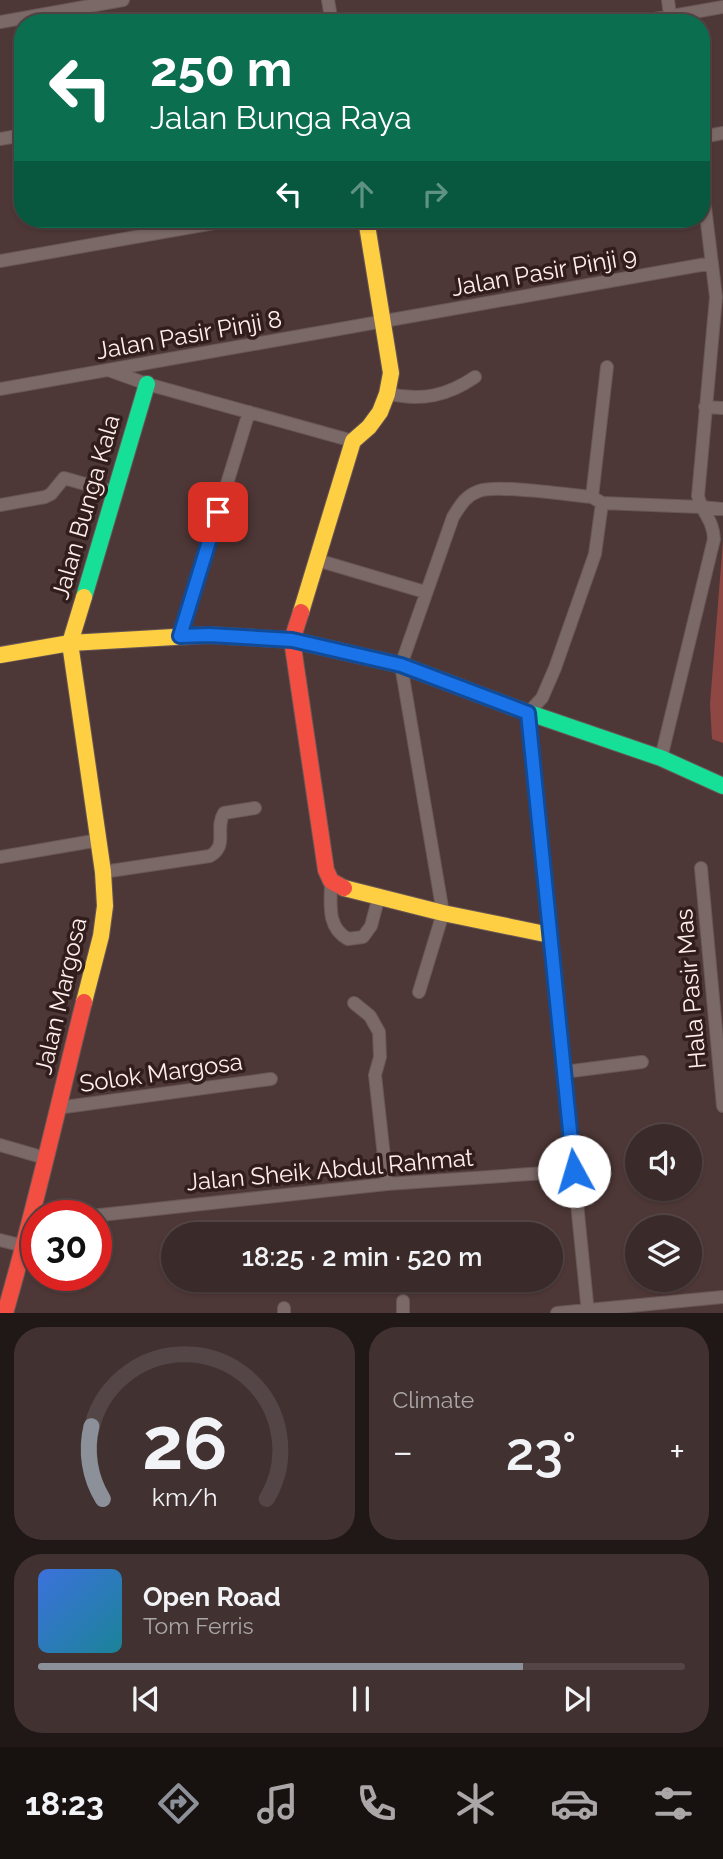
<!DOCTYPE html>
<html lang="en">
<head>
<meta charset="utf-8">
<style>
	body { margin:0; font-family:Raleway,sans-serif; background:#413231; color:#f1f3f6; height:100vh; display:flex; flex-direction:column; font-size:26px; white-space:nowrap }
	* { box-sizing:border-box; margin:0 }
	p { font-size:23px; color:#aba7a8 }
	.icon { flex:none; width:38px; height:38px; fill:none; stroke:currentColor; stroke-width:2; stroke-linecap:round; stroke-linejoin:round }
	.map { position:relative; height:1313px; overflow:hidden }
	.side { display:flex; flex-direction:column; gap:14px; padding:14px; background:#201717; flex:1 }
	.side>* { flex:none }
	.guide { position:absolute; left:14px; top:14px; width:696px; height:214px; border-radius:28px; box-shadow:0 2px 5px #0004,0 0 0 2px #544646; background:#0b6e4f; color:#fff; overflow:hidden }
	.fabs { position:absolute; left:625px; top:1124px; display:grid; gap:14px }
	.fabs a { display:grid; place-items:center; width:77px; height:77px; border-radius:50%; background:#3a2a29; box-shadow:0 2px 5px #0004,0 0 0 2px #544646; font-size:35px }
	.speed { position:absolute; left:21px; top:1200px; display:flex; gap:14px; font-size:35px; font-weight:700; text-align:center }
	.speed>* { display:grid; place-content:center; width:91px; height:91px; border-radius:50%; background:#3a2a29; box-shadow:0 2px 5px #0004,0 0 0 2px #544646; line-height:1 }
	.speed .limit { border:10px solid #d22; background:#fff; color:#111 }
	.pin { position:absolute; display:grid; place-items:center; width:60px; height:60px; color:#fff; margin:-30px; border-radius:14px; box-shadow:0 4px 10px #0006 }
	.me { position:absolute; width:77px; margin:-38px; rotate:354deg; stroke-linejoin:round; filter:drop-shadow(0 0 5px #0008) }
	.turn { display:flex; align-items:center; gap:24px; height:147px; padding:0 21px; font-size:32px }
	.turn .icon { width:91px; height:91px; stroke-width:2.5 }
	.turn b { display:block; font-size:49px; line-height:60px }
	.lanes { display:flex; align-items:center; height:66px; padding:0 21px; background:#0003; justify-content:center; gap:35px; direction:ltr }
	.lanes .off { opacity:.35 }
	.big { font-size:52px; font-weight:600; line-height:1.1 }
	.side .tile { flex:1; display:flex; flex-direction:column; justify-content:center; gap:10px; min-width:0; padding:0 24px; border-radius:28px; background:#413231 }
	.side .dial { align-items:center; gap:0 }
	.dial svg { height:182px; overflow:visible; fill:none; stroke:#544646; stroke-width:7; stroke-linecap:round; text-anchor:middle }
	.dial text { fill:#f1f3f6; stroke:none }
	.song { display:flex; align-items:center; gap:21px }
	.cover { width:84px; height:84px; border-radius:10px; background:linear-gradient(135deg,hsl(220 70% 55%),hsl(190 70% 35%)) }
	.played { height:7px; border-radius:4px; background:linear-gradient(90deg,#8c9099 75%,#544646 75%) }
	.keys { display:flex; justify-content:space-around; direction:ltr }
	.heat { display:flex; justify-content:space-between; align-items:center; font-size:38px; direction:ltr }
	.side .tiles { flex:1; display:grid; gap:14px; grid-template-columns:1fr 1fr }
	.tile:last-child { grid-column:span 2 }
	.trip { position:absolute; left:161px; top:1222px; width:402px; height:70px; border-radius:35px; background:#3a2a29; box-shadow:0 2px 5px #0004,0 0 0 2px #544646; font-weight:600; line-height:70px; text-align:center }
	.tab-bar { display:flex; height:112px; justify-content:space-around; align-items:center; background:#171110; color:#aba7a8 }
	.tab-bar .icon { width:49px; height:49px }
	.tab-bar .on { color:#8c9099 }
	.tab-bar b { font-size:32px; color:#f1f3f6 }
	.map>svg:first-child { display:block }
</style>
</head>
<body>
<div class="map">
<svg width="723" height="1313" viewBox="0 0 723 1313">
	<rect width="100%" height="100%" fill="#4e3837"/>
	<path fill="#8e4742" d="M 723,541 L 723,743 L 712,739 L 710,704 Z"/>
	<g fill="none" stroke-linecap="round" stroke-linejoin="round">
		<defs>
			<path id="street" d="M 328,0 L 332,23
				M 668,0 L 671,22
				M 0,22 L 123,0
				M 632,23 L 723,7
				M 702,137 L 723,133
				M 0,139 L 23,135
				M 0,261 L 237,219
				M 111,371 L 147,384 L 353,441
				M 0,389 L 712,263
				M 389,394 C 422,401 447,396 475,377
				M 705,407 L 723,408
				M 592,497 L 607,367
				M 0,505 L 45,497 L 51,494 L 64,478 L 113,492
				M 317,560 L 425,592
				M 180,637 L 249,412
				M 661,758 L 714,539 C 713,519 702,513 698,496 L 716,297 L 702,182
				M 0,857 L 99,840
				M 701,868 L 723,1106
				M 103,872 L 210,856 C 229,845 214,829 224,813 L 255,808
				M 331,881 C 331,903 326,927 348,939 L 363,937 L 371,926 L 379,896
				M 419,992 L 443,913 L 401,665 L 453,517 C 460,506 465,496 479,491 C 497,484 569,495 592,497 L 602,503 L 701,507 L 723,509
				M 354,1003 L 370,1016 L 379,1032 L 380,1057 L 375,1075 L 387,1184
				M 564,1072 L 642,1062
				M 57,1108 L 271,1079
				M 0,1145 L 45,1158
				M 91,1216 L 387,1184 L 574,1171
				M 0,1240 L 24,1246
				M 403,1301 L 403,1313
				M 284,1308 L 284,1313
				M 557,1313 L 723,1297
				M 588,1313 L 528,713 L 542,698 L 555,668 L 595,554 L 602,503"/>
			<path id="fast" d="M 84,597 L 147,384
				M 515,708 L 661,758 L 723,786"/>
			<path id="slow" d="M 84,597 L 70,643 L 103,872 L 105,906 L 101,936 L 84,1002
				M 301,612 L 353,441 L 369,427 L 380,412 L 387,394 L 391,373 L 366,219
				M 0,655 L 70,643 L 209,635 L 292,640 L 401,665 L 515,708
				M 344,888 L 443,913 L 550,935"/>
			<path id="jam" d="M 301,612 L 292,640 L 326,870 L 331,881 L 344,888
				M 5,1313 C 35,1210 58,1106 84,1002"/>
		</defs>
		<use href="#street" stroke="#685755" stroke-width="14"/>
		<use href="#fast" stroke="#685755" stroke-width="18"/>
		<use href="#slow" stroke="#685755" stroke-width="18"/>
		<use href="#jam" stroke="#685755" stroke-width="18"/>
		<use href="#street" stroke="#7a6967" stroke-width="12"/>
		<use href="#fast" stroke="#16e098" stroke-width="16"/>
		<use href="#slow" stroke="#ffcf43" stroke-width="16"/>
		<use href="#jam" stroke="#f24e42" stroke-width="16"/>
	</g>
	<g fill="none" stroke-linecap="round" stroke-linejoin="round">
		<defs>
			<path id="route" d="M 218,512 L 180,636 L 209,635 L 292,640 L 401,665 L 528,713 L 574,1171"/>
		</defs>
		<use href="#route" stroke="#114b97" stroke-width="18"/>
		<use href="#route" stroke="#1a73e8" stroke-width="12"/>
	</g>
	<g text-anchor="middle" stroke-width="7" stroke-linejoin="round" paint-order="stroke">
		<g font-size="24" fill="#ffeeec" stroke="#311e1c">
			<text transform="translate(544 272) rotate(-10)" y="8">Jalan Pasir Pinji 9</text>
			<text transform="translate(189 335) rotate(-10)" y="8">Jalan Pasir Pinji 8</text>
			<text transform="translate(86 507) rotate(-74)" y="8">Jalan Bunga Kala</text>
			<text transform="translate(691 989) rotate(-95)" y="8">Hala Pasir Mas</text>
			<text transform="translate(61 996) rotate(-77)" y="8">Jalan Margosa</text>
			<text transform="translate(161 1073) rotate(-8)" y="8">Solok Margosa</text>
			<text transform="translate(330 1170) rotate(-5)" y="8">Jalan Sheik Abdul Rahmat</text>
		</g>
	</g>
</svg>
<div class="fabs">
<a><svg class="icon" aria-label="sound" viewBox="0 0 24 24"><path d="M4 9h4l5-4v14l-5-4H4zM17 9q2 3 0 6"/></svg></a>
<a><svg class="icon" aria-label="layers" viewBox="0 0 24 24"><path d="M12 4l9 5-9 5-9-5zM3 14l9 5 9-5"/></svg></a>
</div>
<div class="speed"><div class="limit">30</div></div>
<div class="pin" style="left:218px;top:512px;background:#d93025"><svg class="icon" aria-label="arrive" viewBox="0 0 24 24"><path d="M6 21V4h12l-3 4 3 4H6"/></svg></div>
<svg class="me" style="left:574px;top:1171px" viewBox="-20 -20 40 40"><circle r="19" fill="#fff"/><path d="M0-13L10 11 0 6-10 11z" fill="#1a73e8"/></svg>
<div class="trip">18:25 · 2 min · 520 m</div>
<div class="guide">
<div class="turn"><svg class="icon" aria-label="left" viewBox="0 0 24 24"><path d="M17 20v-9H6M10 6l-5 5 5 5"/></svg><div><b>250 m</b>Jalan Bunga Raya</div></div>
<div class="lanes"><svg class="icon" aria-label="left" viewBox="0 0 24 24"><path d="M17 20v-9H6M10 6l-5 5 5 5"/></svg><svg class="icon off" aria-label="ahead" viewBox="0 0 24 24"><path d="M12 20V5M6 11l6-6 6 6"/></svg><svg class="icon off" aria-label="right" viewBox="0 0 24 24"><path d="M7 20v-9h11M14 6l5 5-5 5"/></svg></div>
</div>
</div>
<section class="side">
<div class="tiles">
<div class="tile dial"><svg viewBox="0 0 100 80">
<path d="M14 69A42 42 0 1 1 86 69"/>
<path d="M14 69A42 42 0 0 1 9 37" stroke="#8c9099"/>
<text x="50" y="56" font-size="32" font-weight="700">26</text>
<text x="50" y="72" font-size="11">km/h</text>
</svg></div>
<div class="tile"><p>Climate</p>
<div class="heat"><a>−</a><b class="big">23°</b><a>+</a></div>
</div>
<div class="tile">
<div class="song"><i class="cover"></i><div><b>Open Road</b><p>Tom Ferris</p></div></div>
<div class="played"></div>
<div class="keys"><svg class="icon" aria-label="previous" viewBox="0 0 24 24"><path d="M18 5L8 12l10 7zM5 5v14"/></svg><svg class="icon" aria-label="pause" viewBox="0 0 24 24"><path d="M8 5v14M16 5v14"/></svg><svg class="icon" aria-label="next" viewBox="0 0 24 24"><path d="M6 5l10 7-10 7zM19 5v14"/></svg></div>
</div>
</div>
</section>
<nav class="tab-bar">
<b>18:23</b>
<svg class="icon on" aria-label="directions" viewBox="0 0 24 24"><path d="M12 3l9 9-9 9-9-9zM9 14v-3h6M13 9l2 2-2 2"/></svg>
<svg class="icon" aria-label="music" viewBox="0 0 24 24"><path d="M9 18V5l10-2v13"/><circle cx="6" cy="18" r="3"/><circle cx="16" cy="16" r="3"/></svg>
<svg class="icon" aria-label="phone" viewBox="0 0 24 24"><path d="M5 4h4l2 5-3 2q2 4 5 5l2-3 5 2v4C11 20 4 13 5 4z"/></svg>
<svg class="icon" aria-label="climate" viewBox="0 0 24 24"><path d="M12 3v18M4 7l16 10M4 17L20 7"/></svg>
<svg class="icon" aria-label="car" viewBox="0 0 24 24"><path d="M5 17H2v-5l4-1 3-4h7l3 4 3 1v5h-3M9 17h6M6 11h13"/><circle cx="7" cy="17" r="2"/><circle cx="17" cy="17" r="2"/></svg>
<svg class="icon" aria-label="filters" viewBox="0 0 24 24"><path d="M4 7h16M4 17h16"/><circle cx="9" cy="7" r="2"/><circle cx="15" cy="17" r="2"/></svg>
</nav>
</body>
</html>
